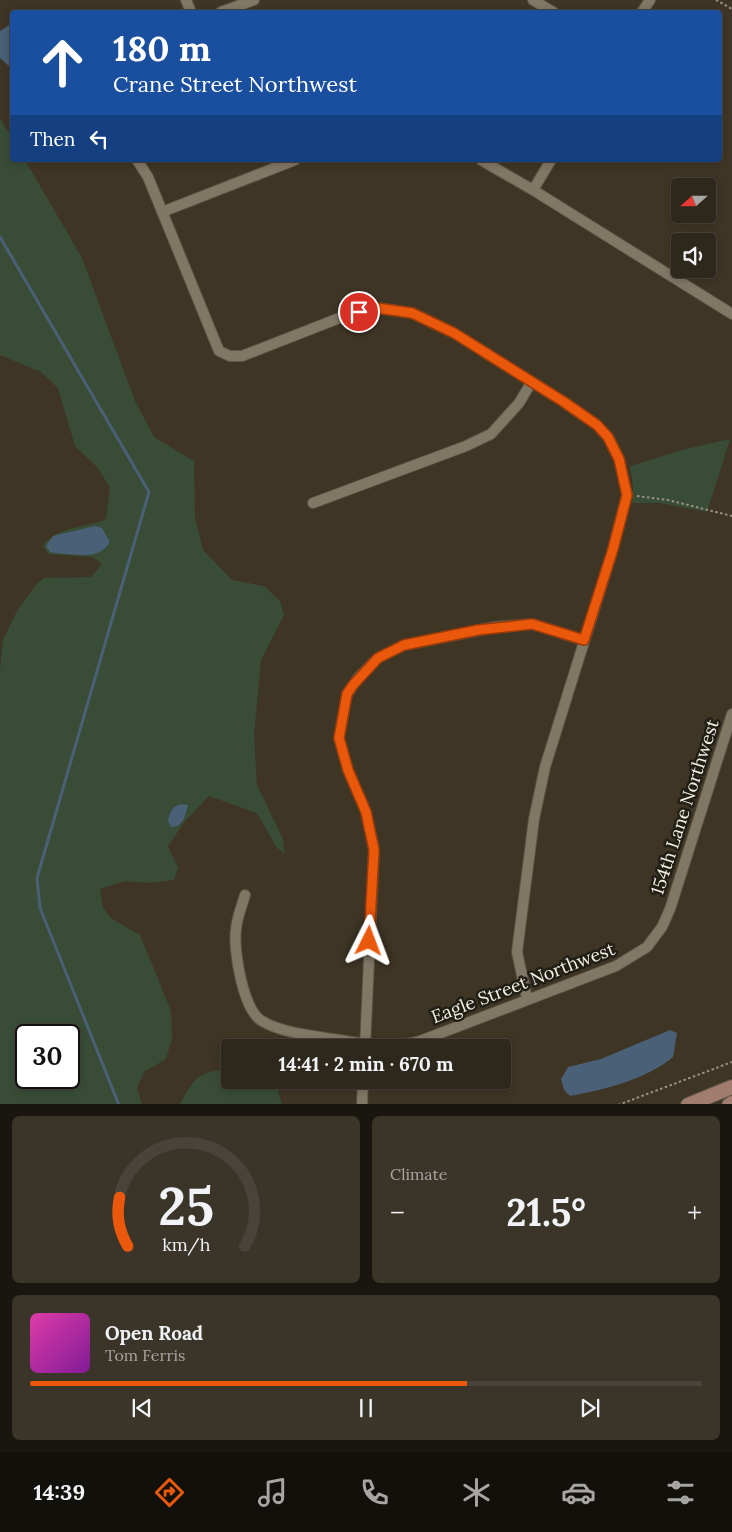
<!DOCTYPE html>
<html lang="en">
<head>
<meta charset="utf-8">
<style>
	body { margin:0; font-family:Lora,serif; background:#3a3429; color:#f1f3f6; height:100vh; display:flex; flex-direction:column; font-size:19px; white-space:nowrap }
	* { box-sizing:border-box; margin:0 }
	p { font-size:16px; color:#a7a6a3 }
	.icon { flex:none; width:28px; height:28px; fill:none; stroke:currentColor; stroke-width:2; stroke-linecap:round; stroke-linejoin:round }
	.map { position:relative; height:1104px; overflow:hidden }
	.details { display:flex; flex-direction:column; gap:12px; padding:12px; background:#19160f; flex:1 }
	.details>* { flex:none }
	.hud { position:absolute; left:10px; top:10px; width:712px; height:152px; border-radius:5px; box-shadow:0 2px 8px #0003,0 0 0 1px #49443b; background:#1a4fa0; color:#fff; overflow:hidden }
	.needle { width:32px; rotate:249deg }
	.fabs { position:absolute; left:671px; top:178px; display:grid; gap:10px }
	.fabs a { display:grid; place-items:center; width:45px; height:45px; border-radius:5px; background:#2e281c; box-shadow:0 2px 8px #0003,0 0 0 1px #49443b; font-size:25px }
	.speed { position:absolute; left:15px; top:1024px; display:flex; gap:10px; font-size:25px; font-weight:700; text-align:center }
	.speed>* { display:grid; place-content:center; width:65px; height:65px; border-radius:50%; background:#2e281c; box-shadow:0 2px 8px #0003,0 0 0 1px #49443b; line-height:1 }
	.speed .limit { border:2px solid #111; border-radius:8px; background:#fff; color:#111 }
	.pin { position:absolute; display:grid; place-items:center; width:42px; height:42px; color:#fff; margin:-21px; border:2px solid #fff; border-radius:50%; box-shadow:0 1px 5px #0007 }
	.me { position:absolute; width:55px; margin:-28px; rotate:3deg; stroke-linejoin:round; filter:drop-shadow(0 0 4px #0008) }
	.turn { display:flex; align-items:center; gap:18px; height:105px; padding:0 20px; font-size:22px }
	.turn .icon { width:65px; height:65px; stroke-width:2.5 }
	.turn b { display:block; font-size:35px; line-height:42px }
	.then { display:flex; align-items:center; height:48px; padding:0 20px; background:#0003; gap:10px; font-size:19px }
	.big { font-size:38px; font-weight:800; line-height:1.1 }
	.details .tile { flex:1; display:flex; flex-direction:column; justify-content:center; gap:8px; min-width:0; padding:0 18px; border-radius:8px; background:#3a3429 }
	.details .dial { align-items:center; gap:0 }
	.dial svg { height:130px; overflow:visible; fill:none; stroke:#49443b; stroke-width:7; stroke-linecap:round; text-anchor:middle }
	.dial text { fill:#f1f3f6; stroke:none }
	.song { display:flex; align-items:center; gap:15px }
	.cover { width:60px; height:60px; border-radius:8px; background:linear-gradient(135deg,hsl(320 70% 55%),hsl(290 70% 35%)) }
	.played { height:5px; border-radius:2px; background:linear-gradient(90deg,#ea580c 65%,#49443b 65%) }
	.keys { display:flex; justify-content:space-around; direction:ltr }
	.heat { display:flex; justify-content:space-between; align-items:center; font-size:28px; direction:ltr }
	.details .tiles { flex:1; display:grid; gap:12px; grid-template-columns:1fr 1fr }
	.tile:last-child { grid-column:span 2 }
	.trip { position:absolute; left:221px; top:1039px; width:290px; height:50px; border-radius:5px; background:#2e281c; box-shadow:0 2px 8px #0003,0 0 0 1px #49443b; font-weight:800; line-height:50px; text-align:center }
	.dock { display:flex; height:80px; justify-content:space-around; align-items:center; background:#12100b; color:#a7a6a3 }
	.dock .icon { width:35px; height:35px }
	.dock .selected { color:#ea580c }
	.dock b { font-size:22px; color:#f1f3f6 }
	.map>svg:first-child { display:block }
</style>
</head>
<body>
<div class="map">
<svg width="732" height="1105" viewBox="0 0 732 1105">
	<rect width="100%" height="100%" fill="#3e3525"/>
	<path fill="#394d36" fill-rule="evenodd" d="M 0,118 L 12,139 L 12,160 L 25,160 L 82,258 L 135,401 L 154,437 L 194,461 L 195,517 L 203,550 L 232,580 L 264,586 L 280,601 L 284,615 L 261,660 L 254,734 L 257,785 L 283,839 L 285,853 L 277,848 L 257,813 L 209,796 L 186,820 L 168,846 L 178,868 L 174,880 L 148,883 L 125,881 L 100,889 L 103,908 L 112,919 L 140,935 L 171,1011 L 172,1038 L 166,1059 L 144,1072 L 137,1088 L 142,1104 L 0,1104 L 0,670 L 3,640 L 17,611 L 36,585 L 44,578 L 91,577 L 102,564 L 93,557 L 48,554 L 43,546 C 58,525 84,529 106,519 L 110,488 L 98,468 L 75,446 L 58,388 L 41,372 L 0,355 ZM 26,1035 L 69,1035 L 69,1078 L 26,1078 Z
		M 730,439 L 707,512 L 660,503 L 632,503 L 633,486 L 630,466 L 686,449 Z
		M 230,1069 L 230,1080 L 274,1080 L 282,1104 L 180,1104 C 197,1075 196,1073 230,1069 Z"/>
	<path fill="#496076" d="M 12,23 L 12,69 L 0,58 L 0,31 Z
		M 95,526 L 102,528 L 110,542 C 99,561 75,554 55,553 L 50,552 L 46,546 L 53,536 Z
		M 181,804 L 188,805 L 184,819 L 178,826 L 171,827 L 168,821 C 170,812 172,806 181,804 Z
		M 670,1030 L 677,1033 L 673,1057 C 647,1079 604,1090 570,1096 L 564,1090 L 561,1079 L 568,1067 L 601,1059 Z"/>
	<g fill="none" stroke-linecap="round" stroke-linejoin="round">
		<path stroke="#496076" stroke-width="3" d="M 0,237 L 149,492 L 37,878 L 40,908 L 119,1105"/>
		<defs>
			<path id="minor" d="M 186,0 L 191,12
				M 533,0 L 553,12
				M 221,12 L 254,0
				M 642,12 L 650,0
				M 137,160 L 148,177 L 219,351 L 230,356 L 242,356 L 342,317 L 377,308 L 412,313 L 454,333 L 564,402 L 597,425 L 608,437 L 619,459 L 627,495 L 613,549 L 545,767 L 534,819 L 517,952 L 527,999
				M 481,160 L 533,190 L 732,314
				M 533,190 L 551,160
				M 162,212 L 295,160
				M 313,503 L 466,446 L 491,434 L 519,403 L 531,383
				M 245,895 C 242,906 237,917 236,929 C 233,950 243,1010 262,1021 C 282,1033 311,1035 333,1039 C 363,1044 390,1049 420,1041 L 616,966 L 647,947 L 662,927 L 670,909 L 732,714
				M 365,1048 L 374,849 L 366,812 L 348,770 L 339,738 L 347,694 L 359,677 L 378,658 L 404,645 L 495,627 L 532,624 L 584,640
				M 362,1105 L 363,1080"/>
			<path id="secondary" d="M 688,1105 L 732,1087
				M 729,1105 L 732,1103"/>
		</defs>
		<use href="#minor" stroke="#5b5446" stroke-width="12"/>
		<use href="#secondary" stroke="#5b5446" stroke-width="16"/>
		<path stroke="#999285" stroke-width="2" stroke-dasharray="2.5 2.5" stroke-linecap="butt" d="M 716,0 L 732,9
			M 637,496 L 668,500 L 732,516
			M 618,1105 L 732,1062"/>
		<use href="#minor" stroke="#817765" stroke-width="10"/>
		<use href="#secondary" stroke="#a07d6e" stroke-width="14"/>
	</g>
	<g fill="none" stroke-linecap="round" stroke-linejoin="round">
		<defs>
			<path id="route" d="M 359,312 L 377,308 L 412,313 L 454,333 L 564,402 L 597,425 L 608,437 L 619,459 L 627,495 L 613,549 L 584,640 L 532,624 L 478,630 L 404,645 L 378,658 L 353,685 L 347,694 L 339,738 L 348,770 L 366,812 L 374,850 L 369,941"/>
		</defs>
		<use href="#route" stroke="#983908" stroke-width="12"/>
		<use href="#route" stroke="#ea580c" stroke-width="9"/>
	</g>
	<g text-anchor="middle" stroke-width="5" stroke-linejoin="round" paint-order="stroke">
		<g font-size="18" fill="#f4efe5" stroke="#211e16">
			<text transform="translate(685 807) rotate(-72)" y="6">154th Lane Northwest</text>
			<text transform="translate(523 983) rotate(-21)" y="6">Eagle Street Northwest</text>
		</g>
	</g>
</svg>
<div class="fabs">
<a><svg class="needle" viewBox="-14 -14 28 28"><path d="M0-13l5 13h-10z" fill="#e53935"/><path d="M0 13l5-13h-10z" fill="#a7a6a3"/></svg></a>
<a><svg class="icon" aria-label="sound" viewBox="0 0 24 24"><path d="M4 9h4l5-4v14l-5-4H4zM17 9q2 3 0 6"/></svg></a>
</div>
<div class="speed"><div class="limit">30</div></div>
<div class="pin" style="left:359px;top:312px;background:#d93025"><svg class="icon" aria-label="arrive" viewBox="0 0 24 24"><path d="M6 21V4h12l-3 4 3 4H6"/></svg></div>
<svg class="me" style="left:369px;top:941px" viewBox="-20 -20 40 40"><path d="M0-17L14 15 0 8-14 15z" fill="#ea580c" stroke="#fff" stroke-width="4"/></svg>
<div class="trip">14:41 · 2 min · 670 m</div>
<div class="hud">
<div class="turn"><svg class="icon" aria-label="ahead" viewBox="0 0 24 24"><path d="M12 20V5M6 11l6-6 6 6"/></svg><div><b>180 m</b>Crane Street Northwest</div></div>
<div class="then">Then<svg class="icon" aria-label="left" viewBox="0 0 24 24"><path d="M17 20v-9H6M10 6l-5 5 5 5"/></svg></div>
</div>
</div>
<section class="details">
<div class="tiles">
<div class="tile dial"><svg viewBox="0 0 100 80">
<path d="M14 69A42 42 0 1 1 86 69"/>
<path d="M14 69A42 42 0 0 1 9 39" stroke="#ea580c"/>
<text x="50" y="56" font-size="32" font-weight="700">25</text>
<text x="50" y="72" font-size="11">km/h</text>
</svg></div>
<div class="tile"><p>Climate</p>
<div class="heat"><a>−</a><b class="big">21.5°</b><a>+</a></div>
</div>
<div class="tile">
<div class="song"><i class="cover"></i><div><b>Open Road</b><p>Tom Ferris</p></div></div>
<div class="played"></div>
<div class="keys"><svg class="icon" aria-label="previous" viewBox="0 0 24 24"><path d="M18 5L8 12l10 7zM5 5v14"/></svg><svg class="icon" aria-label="pause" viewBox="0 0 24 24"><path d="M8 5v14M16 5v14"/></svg><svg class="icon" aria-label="next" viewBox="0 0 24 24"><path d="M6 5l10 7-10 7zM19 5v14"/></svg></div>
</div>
</div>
</section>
<nav class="dock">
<b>14:39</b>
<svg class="icon selected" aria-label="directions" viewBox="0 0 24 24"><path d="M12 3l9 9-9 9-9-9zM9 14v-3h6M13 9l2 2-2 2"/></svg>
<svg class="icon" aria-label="music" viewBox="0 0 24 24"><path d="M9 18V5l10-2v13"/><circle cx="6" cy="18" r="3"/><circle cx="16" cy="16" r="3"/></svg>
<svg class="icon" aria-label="phone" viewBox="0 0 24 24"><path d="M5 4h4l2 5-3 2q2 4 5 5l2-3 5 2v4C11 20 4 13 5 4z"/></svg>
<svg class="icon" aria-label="climate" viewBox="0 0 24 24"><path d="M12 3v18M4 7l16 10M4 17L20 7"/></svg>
<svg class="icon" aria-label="car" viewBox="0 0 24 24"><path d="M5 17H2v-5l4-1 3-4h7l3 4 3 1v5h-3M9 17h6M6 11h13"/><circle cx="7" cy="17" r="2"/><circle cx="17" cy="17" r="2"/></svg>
<svg class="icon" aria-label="filters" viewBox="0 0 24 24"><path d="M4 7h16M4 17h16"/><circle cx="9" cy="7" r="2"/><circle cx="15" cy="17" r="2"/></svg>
</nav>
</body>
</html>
